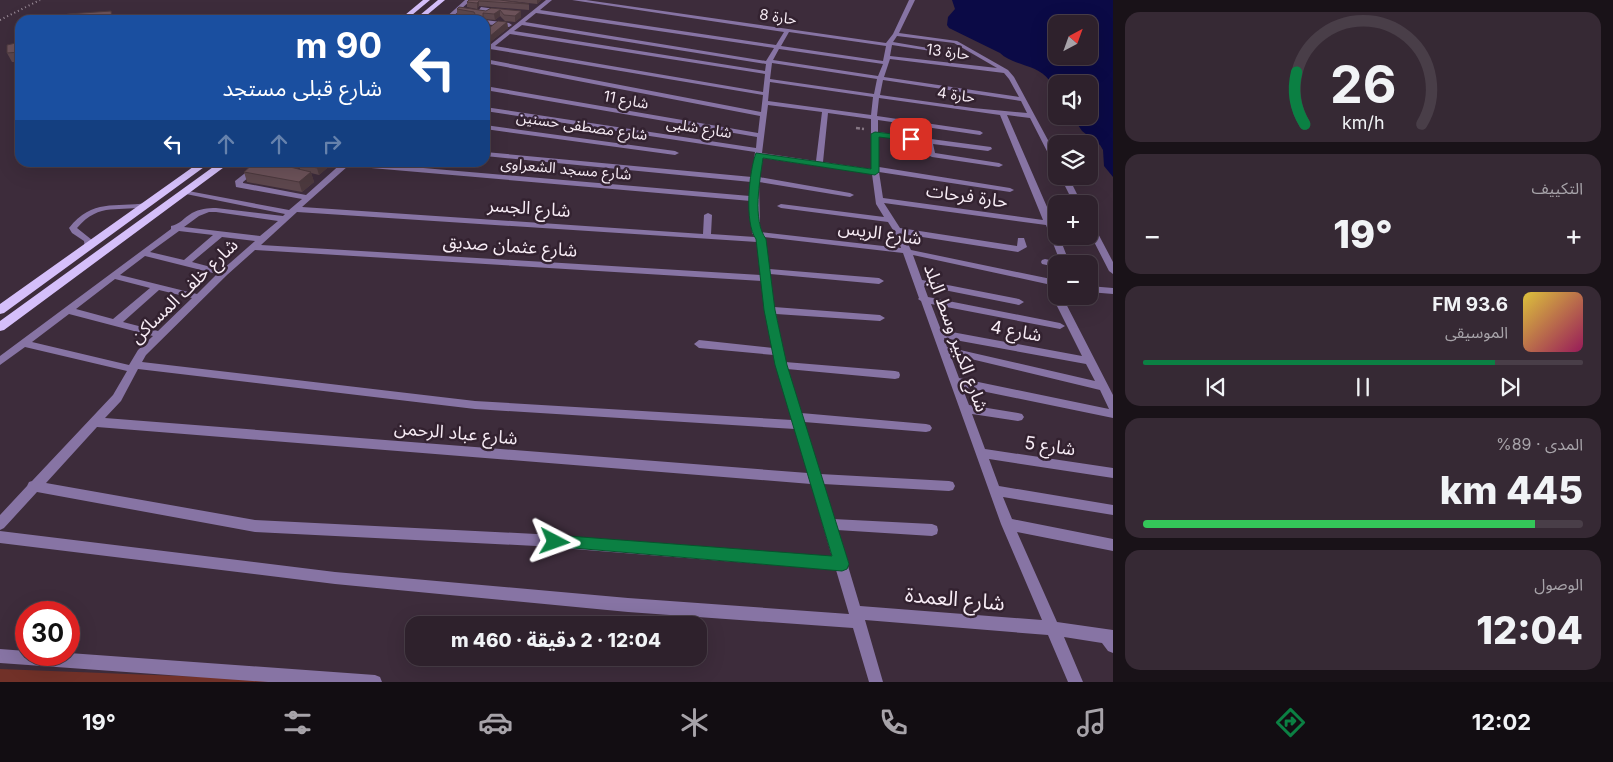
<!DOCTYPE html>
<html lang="ar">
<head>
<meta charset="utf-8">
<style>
	body { margin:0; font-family:Inter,"Noto Sans Arabic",sans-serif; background:#362934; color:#f1f3f6; direction:rtl; height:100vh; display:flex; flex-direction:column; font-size:19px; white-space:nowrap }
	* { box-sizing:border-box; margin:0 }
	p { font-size:16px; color:#a7a3a9 }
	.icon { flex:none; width:28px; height:28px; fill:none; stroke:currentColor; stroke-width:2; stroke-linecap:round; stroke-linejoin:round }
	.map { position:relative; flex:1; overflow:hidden; direction:ltr }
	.panel { display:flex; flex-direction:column; gap:12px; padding:12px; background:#191218; width:500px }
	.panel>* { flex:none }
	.top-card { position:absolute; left:15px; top:15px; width:475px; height:152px; border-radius:15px; box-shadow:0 5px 20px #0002,0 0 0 1px #493e48; direction:rtl; background:#1a4fa0; color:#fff; overflow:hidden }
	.needle { width:32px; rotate:41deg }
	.controls { position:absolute; left:1048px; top:15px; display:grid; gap:10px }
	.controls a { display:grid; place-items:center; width:50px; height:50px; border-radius:10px; background:#2e212c; box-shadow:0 5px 20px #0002,0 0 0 1px #493e48; font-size:25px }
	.speed { position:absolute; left:15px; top:601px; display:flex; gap:10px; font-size:25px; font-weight:700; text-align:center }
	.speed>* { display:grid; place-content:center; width:65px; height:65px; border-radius:50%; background:#2e212c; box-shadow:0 5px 20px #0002,0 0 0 1px #493e48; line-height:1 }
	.speed .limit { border:8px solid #d22; background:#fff; color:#111 }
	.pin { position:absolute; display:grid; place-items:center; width:42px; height:42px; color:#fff; margin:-21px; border-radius:10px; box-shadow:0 2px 8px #0006 }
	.me { position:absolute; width:55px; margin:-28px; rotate:94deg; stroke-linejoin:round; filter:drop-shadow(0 0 4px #0008) }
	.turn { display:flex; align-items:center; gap:18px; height:105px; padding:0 25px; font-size:22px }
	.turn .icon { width:65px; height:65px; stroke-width:2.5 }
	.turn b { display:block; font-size:35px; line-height:42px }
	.lanes { display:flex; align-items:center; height:48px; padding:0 25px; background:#0003; justify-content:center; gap:25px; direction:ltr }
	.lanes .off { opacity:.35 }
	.big { font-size:38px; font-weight:800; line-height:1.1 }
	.panel .widget { flex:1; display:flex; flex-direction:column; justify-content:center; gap:8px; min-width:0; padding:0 18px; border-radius:15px; background:#362934 }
	.panel .dial { align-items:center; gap:0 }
	.dial svg { height:130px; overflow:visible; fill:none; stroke:#493e48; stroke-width:7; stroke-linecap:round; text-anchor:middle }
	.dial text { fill:#f1f3f6; stroke:none }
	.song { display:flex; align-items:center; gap:15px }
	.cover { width:60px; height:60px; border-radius:8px; background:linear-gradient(135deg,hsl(50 70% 55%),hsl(330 70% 35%)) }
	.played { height:5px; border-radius:2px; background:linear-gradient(90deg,#0b8043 80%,#493e48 80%) }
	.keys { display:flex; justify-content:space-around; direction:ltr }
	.heat { display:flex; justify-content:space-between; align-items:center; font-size:28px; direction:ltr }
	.charge { height:8px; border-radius:4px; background:linear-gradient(90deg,#34c759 89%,#493e48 0) }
	.trip { position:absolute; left:405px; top:616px; width:302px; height:50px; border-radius:15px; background:#2e212c; box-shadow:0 5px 20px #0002,0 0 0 1px #493e48; font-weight:800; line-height:50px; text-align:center; direction:rtl }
	.tab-bar { display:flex; height:80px; justify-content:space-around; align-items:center; background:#120d12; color:#a7a3a9 }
	.tab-bar .icon { width:35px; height:35px }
	.tab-bar .active { color:#0b8043 }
	.tab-bar b { font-size:22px; color:#f1f3f6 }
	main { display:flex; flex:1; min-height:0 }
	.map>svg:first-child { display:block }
</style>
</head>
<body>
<main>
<section class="panel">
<div class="widget dial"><svg viewBox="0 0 100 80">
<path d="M14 69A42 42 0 1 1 86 69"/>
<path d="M14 69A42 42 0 0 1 9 37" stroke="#0b8043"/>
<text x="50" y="56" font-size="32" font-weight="700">26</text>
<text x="50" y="72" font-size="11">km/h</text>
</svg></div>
<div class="widget"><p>التكييف</p>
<div class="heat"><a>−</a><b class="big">19°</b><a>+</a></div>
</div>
<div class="widget">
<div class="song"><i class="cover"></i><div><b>93.6 FM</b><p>الموسيقى</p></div></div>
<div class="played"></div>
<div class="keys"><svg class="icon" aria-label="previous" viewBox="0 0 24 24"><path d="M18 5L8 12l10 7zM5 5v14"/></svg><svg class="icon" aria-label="pause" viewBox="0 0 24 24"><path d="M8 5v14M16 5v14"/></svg><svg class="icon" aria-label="next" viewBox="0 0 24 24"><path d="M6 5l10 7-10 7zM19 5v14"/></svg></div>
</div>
<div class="widget"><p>المدى · 89%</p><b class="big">445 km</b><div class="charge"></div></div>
<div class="widget"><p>الوصول</p><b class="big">12:04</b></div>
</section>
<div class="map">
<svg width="1113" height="682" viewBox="0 0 1113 682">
	<rect width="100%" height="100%" fill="#3d2c3b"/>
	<path fill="#713128" d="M 0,669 L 329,682 L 0,682 Z"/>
	<path fill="#0b0a46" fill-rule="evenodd" d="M 952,0 L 1113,0 L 1113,177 L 1104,166 L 1103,150 L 1100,145 L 1082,131 L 1072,116 L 1089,116 L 1089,84 L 1056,84 L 1056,98 C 1052,93 1053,85 1049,80 C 1038,64 1013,66 1000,53 L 949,28 L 947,25 L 948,17 L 955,9 ZM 1056,24 L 1089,24 L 1089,56 L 1056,56 Z"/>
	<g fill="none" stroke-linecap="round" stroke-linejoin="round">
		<path stroke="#867784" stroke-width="2.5" stroke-dasharray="4 2" stroke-linecap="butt" d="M 856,128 L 864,129"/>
		<path fill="#8774a4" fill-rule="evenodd" d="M 147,203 L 151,205 L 149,206 C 119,213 100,201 77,228 L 92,240 L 91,249 L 85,249 L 84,241 L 72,233 L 69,228 C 93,198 114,208 147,203 Z"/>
		<path fill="#8774a4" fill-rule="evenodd" d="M 465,0 L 471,0 L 449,20 L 443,20 Z
			M 546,0 L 552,0 L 540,10 L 776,45 L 784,32 L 572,0 L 586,0 L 886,43 L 893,34 L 909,0 L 915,0 L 899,33 L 957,41 L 1008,70 L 1014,77 L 1056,155 L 1056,163 L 1052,161 L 1030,118 L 1007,115 L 1054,223 L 1056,236 L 1059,236 L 1070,264 L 1061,264 L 1046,225 L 884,203 L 900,228 L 1017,246 L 1018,238 L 1024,238 L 1027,247 L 1018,252 L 903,234 L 911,250 L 1056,280 L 1056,286 L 913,255 L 922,280 L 1019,299 L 1024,302 L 1019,305 L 924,286 L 928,297 L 1060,323 L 1065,326 L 1060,329 L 931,304 L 941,330 L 1082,356 L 1052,296 L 1056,293 L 1056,296 L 1062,296 L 1113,395 L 1113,418 L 962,387 L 969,405 L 1018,413 L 1022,414 L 1024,417 L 1022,420 L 1018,421 L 972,414 L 985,449 L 1113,468 L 1113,478 L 989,459 L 999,486 L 1113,505 L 1113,515 L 1003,497 L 1012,519 L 1113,539 L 1113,551 L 1017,532 L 1057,622 L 1113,630 L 1113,653 L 1108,651 L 1102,643 L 1064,637 L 1083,682 L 1068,682 L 1048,635 L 865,620 L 883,682 L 869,682 L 853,628 L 628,612 L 335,584 L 0,543 L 0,531 L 335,572 L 628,598 L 849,614 L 836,570 L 536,546 L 255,532 L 37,492 L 4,528 L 0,530 L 0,515 L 27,486 L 29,482 L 32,481 L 113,395 L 127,371 L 25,347 L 0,365 L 0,356 L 171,229 L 171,226 C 179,225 185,217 192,213 C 199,209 208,208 216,208 L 283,216 L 285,214 L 186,194 L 182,192 L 183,190 L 289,210 L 302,199 L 236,187 L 235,181 L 259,162 L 267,162 L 243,182 L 243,183 L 306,195 L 343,162 L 354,162 L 750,196 L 751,182 L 485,156 L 485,152 L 752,177 L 755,152 L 485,111 L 485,107 L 756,148 L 757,137 L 485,90 L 485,86 L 758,133 L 760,116 L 485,63 L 485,59 L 761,112 L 763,95 L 490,49 L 485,49 L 485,47 L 490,45 ZM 536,13 L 774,48 L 766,61 L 525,22 ZM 522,25 L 766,64 L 765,71 L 514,31 ZM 789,32 L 886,46 L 883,61 L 781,46 ZM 510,34 L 765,74 L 763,92 L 495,46 ZM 897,36 L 954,43 L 997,68 L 890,56 L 892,45 L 931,51 L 934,49 L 893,42 ZM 779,49 L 883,64 L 878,76 L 773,60 ZM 890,59 L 1004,73 L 1009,79 L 1019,97 L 884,77 ZM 772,63 L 877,79 L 874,94 L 770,79 ZM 883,80 L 1021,101 L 1027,113 L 973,108 L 880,95 ZM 770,82 L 873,97 L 871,115 L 768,101 ZM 879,98 L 1000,115 L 1043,220 L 883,198 L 879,172 L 1010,192 L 1014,190 L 1010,188 L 879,167 L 878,136 L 926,143 L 928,155 L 932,157 L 999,167 L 1003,165 L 999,163 L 935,153 L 933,144 L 988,151 L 992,149 L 991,147 L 878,132 L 878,120 L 980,135 L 983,133 L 980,131 L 877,116 ZM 768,105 L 822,112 L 816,161 L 762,153 ZM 828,113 L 871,119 L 871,169 L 823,162 ZM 762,158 L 872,174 L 876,204 L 884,217 L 781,204 L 777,206 L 781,208 L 888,222 L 898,238 L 901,248 L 760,232 L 759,182 L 850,197 L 854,195 L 850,193 L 759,177 ZM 348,166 L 751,201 L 752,233 L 755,237 L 711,234 L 712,215 L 708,213 L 704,215 L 703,234 L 302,207 ZM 209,212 L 216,212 L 278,221 L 260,236 L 184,227 L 199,216 ZM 297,212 L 757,242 L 761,275 L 261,245 ZM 179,231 L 213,235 L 184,260 L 150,252 ZM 222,237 L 255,241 L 222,270 L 192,262 ZM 764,237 L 903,253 L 919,298 L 918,299 L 921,301 L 1001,524 L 1042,620 L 860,606 L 848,566 L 849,564 L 837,530 L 932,536 L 937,534 L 938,530 L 937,526 L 932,524 L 833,519 L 823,484 L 949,491 L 953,490 L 955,486 L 953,482 L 949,481 L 820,474 L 804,422 L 926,432 L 930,431 L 932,428 L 930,425 L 926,424 L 801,413 L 787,369 L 895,379 L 899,378 L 900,375 L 899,372 L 895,371 L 785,362 L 776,314 L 880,321 L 885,318 L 880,315 L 774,307 L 770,274 L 879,284 L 884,281 L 879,278 L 769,269 ZM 255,250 L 762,281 L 773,348 L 699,340 L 694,344 L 699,348 L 774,355 L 792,420 L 475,401 L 142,362 L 146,355 L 227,275 ZM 145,256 L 217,274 L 197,294 L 120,275 ZM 115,279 L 150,288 L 113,319 L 76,309 ZM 159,290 L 192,298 L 158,331 L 123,322 ZM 69,314 L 153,336 L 138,350 L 129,365 L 32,342 ZM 944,338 L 1086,364 L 1095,381 L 947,347 ZM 950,354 L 1100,390 L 1109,409 L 959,378 ZM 138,369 L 475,409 L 795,429 L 808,473 L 105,418 L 121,401 ZM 97,427 L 811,484 L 832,557 L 536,534 L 255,520 L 46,483 Z
			M 481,7 L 502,10 L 505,12 L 502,14 L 479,10 Z
			M 485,20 L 509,23 L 512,25 L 509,27 L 485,24 Z
			M 485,125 L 675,151 L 679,153 L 675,155 L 485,129 Z
			M 1060,176 L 1068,176 L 1082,204 L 1074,204 Z
			M 1089,222 L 1093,224 L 1113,262 L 1113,274 L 1109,271 L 1089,232 Z
			M 1045,259 L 1059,262 L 1060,264 L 1056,264 L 1056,267 L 1042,264 L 1041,262 L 1042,260 Z
			M 1089,286 L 1113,288 L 1113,294 L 1089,292 Z
			M 0,649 L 26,651 L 26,655 L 69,655 L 69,653 L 375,675 L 380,677 L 382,682 L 268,682 L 0,663 Z"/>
		<path fill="#d5bffa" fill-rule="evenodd" d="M 423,0 L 430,0 L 406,20 L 399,20 Z
			M 438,0 L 445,0 L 421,20 L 414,20 Z
			M 200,162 L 211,162 L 4,313 L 0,314 L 0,304 Z
			M 220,162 L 231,162 L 4,330 L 0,331 L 0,321 Z"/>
		<path stroke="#9c8e9a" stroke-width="2" stroke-dasharray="1 3" stroke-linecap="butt" d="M 0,20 L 40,0"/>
	</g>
	<path fill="#5d474d" d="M 469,0 L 541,0 L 537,4 L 500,0 L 529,4 L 529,10 L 479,6 L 477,9 L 467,7 L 467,2 Z
		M 491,8 L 521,11 L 521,17 L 515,22 L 505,21 L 500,16 L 495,20 L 484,19 L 487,20 L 487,26 L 462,16 L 457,15 L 457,9 L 486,11 Z
		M 507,22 L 508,28 L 489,43 L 485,43 L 485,31 Z
		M 20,42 L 20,62 L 12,62 L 7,53 Z
		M 273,162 L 295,162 L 290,167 L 300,170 L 299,164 L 334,162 L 319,175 L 311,173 L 314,182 L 302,192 L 247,182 L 244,172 L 273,163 Z"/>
	<path fill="#4c393e" d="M 537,0 L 541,0 L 537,4 Z
		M 479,1 L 479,6 L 477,9 L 477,3 Z
		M 500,10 L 500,16 L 495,20 L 494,14 Z
		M 111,11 L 115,20 L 101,20 Z
		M 521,11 L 521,17 L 515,22 L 515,16 Z
		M 487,20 L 487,26 L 485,29 L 485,22 Z
		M 507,22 L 508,28 L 489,43 L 489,37 Z
		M 287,162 L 295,162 L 289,168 Z
		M 324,162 L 334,162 L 319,175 L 317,168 Z
		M 311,172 L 314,182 L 302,192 L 299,182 Z"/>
	<path fill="#6c5259" stroke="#4c393e" d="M 469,0 L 500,0 L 529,4 L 479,1 L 477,3 L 467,2 Z
		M 459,7 L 486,11 L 491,8 L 521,11 L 515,16 L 504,15 L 500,10 L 494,14 L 483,13 L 483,19 L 487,20 L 485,22 L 485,20 L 447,20 L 453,16 L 474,16 L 475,14 L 474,12 L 457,9 Z
		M 111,11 L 112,17 L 101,20 L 48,20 L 68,14 Z
		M 498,21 L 507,22 L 489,37 L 485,37 L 485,31 Z
		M 20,42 L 20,52 L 7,53 L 7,45 Z
		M 255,162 L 269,162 L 311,172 L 299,182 L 244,172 Z
		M 300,162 L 324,162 L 317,168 L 299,164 Z"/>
	<path fill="#0b8043" stroke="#07532c" d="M 875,132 L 911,136 L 915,139 L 911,141 L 879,137 L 879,172 L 875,175 L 763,158 C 760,180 752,220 766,239 L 775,310 L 787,365 L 849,564 L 847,569 L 842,571 L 550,546 L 548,542 L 550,537 L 555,535 L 832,556 L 775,365 L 764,310 L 756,239 C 744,223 749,171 756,153 L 871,169 L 871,134 Z"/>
	<g text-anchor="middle" stroke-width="5" stroke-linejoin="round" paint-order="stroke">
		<g font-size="15" fill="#f7ecf5" stroke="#332230">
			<text transform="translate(778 17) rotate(8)" y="5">حارة 8</text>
			<text transform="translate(948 52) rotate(7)" y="5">حارة 13</text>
			<text transform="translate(956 95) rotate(8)" y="5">حارة 4</text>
			<text transform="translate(626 100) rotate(10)" y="5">شارع 11</text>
			<text transform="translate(582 126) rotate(8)" y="5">شارع مصطفى حسنين</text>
			<text transform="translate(699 128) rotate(9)" y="5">شارع شلبى</text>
			<text transform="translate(566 169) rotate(5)" y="5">شارع مسجد الشعراوى</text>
		</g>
		<g font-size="18" fill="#f7ecf5" stroke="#332230">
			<text transform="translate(967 196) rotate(8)" y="6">حارة فرحات</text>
			<text transform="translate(529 208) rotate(4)" y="6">شارع الجسر</text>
			<text transform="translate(880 233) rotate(8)" y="6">شارع الريس</text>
			<text transform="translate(510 246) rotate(4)" y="6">شارع عثمان صديق</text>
			<text transform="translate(184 291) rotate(-44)" y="6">شارع خلف المساكن</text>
			<text transform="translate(1016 331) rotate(10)" y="6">شارع 4</text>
			<text transform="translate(956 338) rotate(70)" y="6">شارع الكبير وسط البلد</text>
			<text transform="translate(456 433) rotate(5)" y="6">شارع عباد الرحمن</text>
			<text transform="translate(1050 446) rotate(8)" y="6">شارع 5</text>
		</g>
		<g font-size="21" fill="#f7ecf5" stroke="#332230">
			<text transform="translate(955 599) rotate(5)" y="7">شارع العمدة</text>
		</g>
	</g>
</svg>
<div class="controls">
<a><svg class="needle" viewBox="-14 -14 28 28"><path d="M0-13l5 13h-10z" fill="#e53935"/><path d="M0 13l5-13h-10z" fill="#a7a3a9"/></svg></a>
<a><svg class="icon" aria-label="sound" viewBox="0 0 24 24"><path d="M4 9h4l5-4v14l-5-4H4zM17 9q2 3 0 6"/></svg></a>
<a><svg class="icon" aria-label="layers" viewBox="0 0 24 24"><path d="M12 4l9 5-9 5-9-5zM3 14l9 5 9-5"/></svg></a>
<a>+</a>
<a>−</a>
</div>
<div class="speed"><div class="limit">30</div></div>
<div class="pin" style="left:911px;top:139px;background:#d93025"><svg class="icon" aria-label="arrive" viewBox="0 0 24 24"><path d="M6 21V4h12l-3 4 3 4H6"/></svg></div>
<svg class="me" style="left:555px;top:542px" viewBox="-20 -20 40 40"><path d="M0-17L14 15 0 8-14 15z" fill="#0b8043" stroke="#fff" stroke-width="4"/></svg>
<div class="trip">12:04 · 2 دقيقة · 460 m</div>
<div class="top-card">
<div class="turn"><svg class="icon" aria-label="left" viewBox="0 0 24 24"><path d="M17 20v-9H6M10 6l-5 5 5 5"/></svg><div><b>90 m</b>شارع قبلى مستجد</div></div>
<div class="lanes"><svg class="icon" aria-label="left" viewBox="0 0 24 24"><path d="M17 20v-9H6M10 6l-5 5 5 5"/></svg><svg class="icon off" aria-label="ahead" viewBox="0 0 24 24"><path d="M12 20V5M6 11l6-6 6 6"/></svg><svg class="icon off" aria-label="ahead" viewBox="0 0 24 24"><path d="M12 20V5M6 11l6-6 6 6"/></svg><svg class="icon off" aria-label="right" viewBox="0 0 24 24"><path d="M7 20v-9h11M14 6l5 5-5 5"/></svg></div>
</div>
</div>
</main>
<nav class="tab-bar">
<b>12:02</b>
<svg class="icon active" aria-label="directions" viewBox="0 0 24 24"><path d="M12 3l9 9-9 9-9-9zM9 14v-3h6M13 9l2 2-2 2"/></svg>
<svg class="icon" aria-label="music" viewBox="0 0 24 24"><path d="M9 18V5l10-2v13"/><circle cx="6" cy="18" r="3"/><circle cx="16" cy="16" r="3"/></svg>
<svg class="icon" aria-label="phone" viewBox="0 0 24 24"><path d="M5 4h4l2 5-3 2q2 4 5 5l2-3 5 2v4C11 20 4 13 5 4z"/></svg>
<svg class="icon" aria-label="climate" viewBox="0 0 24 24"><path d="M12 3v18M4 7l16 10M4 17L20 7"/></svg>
<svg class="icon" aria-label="car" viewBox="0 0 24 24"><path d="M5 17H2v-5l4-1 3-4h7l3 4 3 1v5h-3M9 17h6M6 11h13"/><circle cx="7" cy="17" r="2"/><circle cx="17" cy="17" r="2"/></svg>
<svg class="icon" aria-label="filters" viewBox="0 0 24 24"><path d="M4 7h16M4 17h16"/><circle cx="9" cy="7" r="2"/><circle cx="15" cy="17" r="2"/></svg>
<b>19°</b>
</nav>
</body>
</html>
